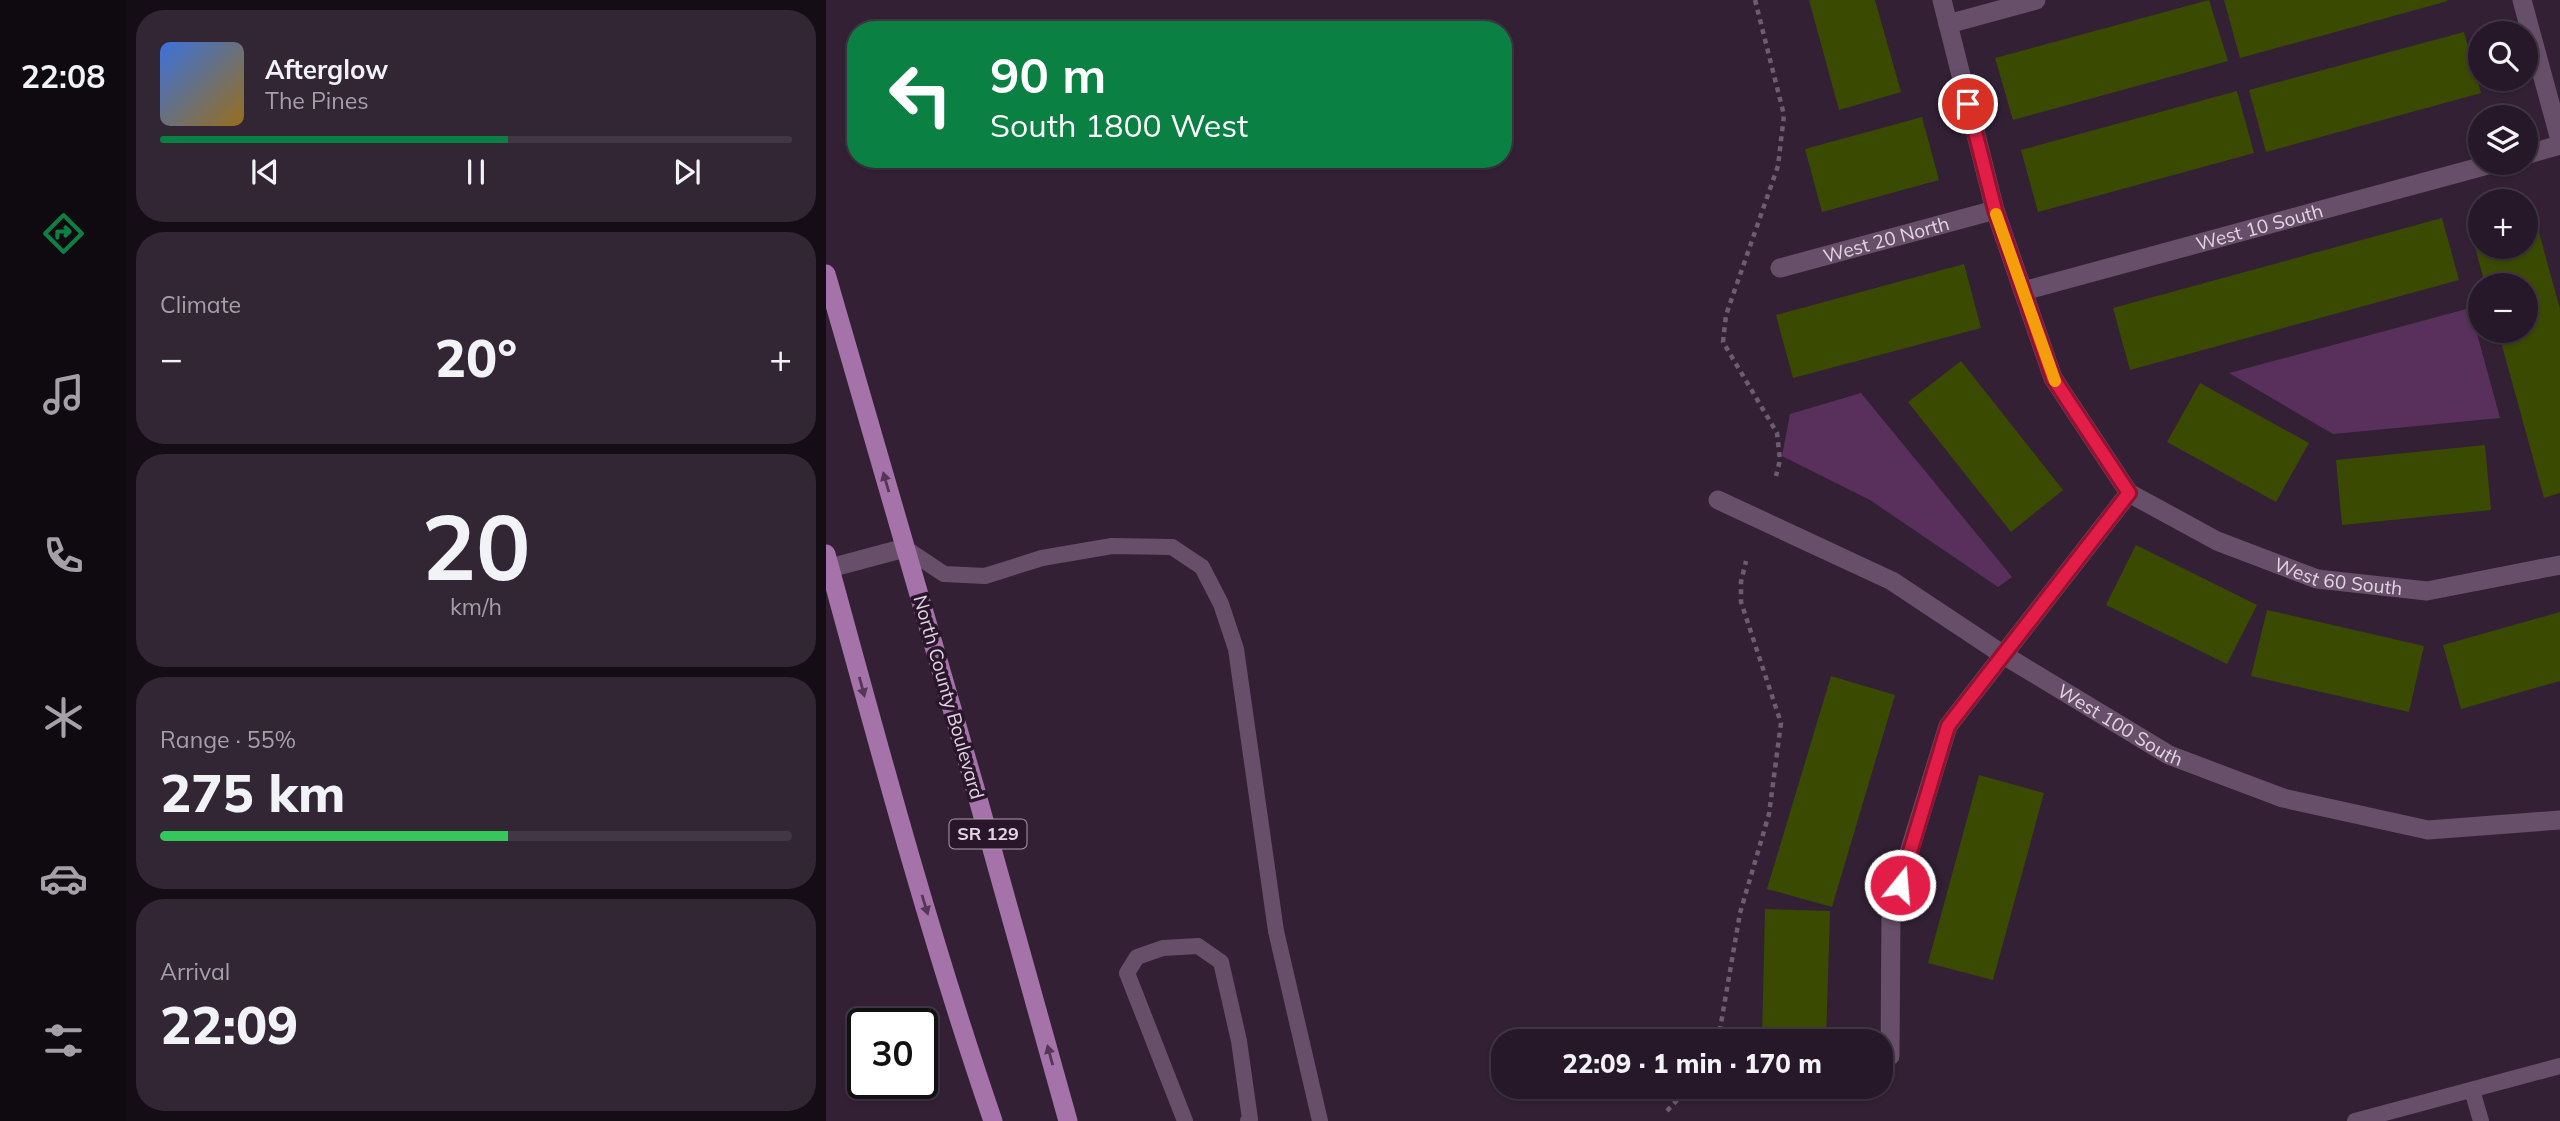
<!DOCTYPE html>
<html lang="en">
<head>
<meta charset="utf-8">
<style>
	body { margin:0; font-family:Mulish,sans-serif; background:#322534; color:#f1f3f6; height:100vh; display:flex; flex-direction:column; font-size:26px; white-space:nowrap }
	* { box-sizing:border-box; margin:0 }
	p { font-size:23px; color:#a4a0a8 }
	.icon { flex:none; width:38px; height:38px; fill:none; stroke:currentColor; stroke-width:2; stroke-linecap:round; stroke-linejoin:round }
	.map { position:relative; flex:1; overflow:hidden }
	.panel { display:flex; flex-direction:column; gap:10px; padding:10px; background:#150d16; width:700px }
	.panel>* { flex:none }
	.top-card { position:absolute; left:21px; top:21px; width:665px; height:147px; border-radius:28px; box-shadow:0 2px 5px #0004,0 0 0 2px #423745; background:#0b8043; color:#fff; overflow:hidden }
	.buttons { position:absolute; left:1642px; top:21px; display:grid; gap:14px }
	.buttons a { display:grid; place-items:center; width:70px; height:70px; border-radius:50%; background:#261828; box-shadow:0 2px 5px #0004,0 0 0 2px #423745; font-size:35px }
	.speed { position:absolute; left:21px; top:1008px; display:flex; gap:14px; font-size:35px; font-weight:700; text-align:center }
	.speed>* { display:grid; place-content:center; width:91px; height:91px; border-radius:50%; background:#261828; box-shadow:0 2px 5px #0004,0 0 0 2px #423745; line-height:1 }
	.speed .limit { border:4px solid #111; border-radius:10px; background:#fff; color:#111 }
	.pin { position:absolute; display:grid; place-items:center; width:60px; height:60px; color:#fff; margin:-30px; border:4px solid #fff; border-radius:50%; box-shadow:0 2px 7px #0007 }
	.me { position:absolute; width:77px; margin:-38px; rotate:17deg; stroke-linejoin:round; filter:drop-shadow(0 0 5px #0008) }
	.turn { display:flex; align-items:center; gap:24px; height:147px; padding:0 28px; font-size:32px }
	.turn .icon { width:91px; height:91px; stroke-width:2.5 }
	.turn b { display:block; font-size:49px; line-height:60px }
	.big { font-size:52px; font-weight:800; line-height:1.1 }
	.panel .card { flex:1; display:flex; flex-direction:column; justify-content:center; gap:10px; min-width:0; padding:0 24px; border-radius:28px; background:#322534 }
	.panel .dial { align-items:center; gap:0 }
	.dial b { font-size:91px; line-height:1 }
	.song { display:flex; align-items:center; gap:21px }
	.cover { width:84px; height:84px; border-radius:10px; background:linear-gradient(135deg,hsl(220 70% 55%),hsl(40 70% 35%)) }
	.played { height:7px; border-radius:4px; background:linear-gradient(90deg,#0b8043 55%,#423745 55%) }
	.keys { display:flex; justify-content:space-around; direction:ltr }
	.heat { display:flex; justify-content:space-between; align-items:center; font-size:38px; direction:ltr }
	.charge { height:10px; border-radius:5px; background:linear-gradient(90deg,#34c759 55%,#423745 0) }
	.trip { position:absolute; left:665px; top:1029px; width:402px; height:70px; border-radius:28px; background:#261828; box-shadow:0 2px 5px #0004,0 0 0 2px #423745; font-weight:800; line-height:70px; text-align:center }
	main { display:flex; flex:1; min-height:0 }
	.dock { display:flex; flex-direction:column; width:126px; justify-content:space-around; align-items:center; background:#0f0a10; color:#a4a0a8 }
	.dock .icon { width:49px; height:49px }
	.dock .current { color:#0b8043 }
	.dock b { font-size:32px; color:#f1f3f6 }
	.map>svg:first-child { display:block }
</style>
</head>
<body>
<main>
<nav class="dock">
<b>22:08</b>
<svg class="icon current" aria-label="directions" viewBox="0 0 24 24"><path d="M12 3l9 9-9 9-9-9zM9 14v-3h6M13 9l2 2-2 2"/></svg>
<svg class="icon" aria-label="music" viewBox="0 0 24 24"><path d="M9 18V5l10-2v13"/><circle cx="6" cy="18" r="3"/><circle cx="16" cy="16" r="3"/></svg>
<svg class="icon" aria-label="phone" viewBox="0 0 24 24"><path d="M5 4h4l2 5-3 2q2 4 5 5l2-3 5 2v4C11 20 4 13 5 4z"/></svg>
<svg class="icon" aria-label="climate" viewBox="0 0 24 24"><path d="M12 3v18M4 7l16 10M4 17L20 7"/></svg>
<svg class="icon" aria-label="car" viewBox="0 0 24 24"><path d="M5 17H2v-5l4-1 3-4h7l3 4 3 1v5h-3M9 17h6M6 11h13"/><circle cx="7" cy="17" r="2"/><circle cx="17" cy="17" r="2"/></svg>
<svg class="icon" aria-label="filters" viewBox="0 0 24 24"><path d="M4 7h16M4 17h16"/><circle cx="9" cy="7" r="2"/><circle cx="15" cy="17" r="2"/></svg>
</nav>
<section class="panel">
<div class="card">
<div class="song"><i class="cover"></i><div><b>Afterglow</b><p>The Pines</p></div></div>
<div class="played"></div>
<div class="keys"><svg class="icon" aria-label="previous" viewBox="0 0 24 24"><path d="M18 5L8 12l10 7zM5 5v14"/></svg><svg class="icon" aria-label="pause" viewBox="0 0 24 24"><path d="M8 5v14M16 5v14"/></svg><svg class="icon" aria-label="next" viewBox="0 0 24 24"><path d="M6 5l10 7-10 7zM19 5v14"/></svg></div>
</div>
<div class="card"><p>Climate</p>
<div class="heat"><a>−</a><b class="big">20°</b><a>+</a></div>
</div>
<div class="card dial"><b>20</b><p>km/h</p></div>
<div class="card"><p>Range · 55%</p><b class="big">275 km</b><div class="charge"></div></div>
<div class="card"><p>Arrival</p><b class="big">22:09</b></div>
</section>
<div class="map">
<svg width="1734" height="1121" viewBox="0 0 1734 1121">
	<rect width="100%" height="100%" fill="#332035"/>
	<path fill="#58305b" d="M 1644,308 L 1674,418 L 1507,434 L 1403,373 Z
		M 1035,393 L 1186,577 L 1172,587 L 1044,500 L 956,456 L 964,414 Z"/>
	<path fill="#3a4a01" d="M 983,0 L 1049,0 L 1075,92 L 1013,110 Z
		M 1383,0 L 1402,61 L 1187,120 L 1169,58 Z
		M 1398,0 L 1621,0 L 1622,1 L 1414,58 Z
		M 1638,32 L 1655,93 L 1440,152 L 1423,90 Z
		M 1411,91 L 1428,153 L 1212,212 L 1195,150 Z
		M 1096,117 L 1113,180 L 996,212 L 979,149 Z
		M 1616,218 L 1633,280 L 1304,370 L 1287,308 Z
		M 1709,218 L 1734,309 L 1734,493 L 1718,498 L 1672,331 L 1699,331 L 1699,285 L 1659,285 L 1646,235 L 1654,233 L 1654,247 L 1699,247 L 1699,220 Z
		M 1138,264 L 1155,328 L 967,378 L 950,315 Z
		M 1135,361 L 1237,490 L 1185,532 L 1082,402 Z
		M 1374,383 L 1483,443 L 1450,502 L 1341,442 Z
		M 1659,445 L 1665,510 L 1516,525 L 1510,460 Z
		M 1310,545 L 1431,605 L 1401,664 L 1280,605 Z
		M 1441,610 L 1598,646 L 1583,712 L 1425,676 Z
		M 1734,612 L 1734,681 L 1635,709 L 1617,645 Z
		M 1005,676 L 1069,695 L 1006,907 L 941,889 Z
		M 1153,775 L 1218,793 L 1167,980 L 1102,963 Z
		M 939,909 L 1004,911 L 1000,1041 L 936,1041 Z"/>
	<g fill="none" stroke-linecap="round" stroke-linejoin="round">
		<path stroke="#6e5d70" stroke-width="4.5" stroke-dasharray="5 5" stroke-linecap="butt" d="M 929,0 L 958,115 L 952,166 L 900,315 L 897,342 L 951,433 L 954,460 L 950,476
			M 892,1041 L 914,913 L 943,814 L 955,723 L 915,602 L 915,582 L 920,561
			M 841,1111 L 863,1087"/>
		<path stroke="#674f69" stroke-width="16" d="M 79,548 L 118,574 L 159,576 L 216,558 L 286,546 L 346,547 L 376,567 L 395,604 L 410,649 L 450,931 L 494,1121
			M 1646,1090 L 1655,1121
			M 359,1121 L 301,973 L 311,957 L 337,948 L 372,946 L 395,962 L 413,1041 L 424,1119 L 422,1121
			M 1529,1121 L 1734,1066"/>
		<g stroke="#674f69" stroke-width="19">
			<path id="s1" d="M 1116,0 L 1169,210 L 1227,378 L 1303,493 L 1391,541 L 1491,579 L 1601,591 L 1734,565"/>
			<path d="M 1696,0 L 1734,140"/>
			<path d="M 1122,24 L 1210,0"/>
			<path d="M 1699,155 L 1734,145"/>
			<path id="s2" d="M 954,268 L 1169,210"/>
			<path id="s3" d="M 1197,291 L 1669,163"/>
			<path d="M 0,569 L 79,548"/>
			<path d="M 1064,1056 L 1065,911 L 1122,726 L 1303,493"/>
		</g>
		<path stroke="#674f69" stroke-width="19" id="s4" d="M 892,500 L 1066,581 L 1176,654 L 1343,755 L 1457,798 L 1602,830 L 1734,820"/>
		<path stroke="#a573a9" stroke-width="19" d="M 0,274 L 149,788 L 242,1121
			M 0,554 C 52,744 103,935 167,1121"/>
	</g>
	<defs><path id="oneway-solid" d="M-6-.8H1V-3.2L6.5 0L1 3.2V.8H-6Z" transform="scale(1.75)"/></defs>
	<g fill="#543757">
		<use href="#oneway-solid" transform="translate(60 482) rotate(-106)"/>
		<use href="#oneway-solid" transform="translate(36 687) rotate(75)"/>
		<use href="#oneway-solid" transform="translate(99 905) rotate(73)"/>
		<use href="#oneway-solid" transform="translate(224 1055) rotate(-105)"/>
	</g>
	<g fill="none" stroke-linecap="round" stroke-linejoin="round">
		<defs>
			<path id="route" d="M 1074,885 L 1122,726 L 1303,493 L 1227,378 L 1169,210 L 1142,104"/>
		</defs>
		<use href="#route" stroke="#92132f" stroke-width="18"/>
		<use href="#route" stroke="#e11d48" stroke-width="12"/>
		<path stroke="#f59e0b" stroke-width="12" d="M 1170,214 L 1229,381"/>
	</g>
	<g text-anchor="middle" stroke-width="7" stroke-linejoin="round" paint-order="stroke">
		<rect fill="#29162b" stroke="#aa9cac" stroke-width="2" x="123.5" y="819.5" width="77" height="29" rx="5"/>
		<g font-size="18" font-weight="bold" fill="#e2d5e3">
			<text x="162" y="840">SR 129</text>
		</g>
		<g font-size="19" fill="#e2d5e3" stroke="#29162b">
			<text dy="7" stroke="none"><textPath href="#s3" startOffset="245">West 10 South</textPath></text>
			<text dy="7" stroke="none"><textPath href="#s2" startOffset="110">West 20 North</textPath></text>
			<text dy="7" stroke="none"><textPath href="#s1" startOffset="760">West 60 South</textPath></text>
			<text transform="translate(123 697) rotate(74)" y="7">North County Boulevard</text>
			<text dy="7" stroke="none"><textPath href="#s4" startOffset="462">West 100 South</textPath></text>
		</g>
	</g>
</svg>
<div class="buttons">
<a><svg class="icon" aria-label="search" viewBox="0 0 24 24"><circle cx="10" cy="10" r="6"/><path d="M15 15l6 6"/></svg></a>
<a><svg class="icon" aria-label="layers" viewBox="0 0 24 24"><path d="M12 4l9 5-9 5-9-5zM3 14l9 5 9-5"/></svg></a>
<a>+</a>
<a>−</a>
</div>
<div class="speed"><div class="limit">30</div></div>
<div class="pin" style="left:1142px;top:104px;background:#d93025"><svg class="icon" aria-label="arrive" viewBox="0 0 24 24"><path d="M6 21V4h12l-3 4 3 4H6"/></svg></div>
<svg class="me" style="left:1074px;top:885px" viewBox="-20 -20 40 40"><circle r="17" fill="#e11d48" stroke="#fff" stroke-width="3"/><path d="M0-11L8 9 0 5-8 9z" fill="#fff"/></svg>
<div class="trip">22:09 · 1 min · 170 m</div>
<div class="top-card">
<div class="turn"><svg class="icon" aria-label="left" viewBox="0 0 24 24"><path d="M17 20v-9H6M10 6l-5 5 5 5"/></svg><div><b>90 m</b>South 1800 West</div></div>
</div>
</div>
</main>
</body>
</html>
